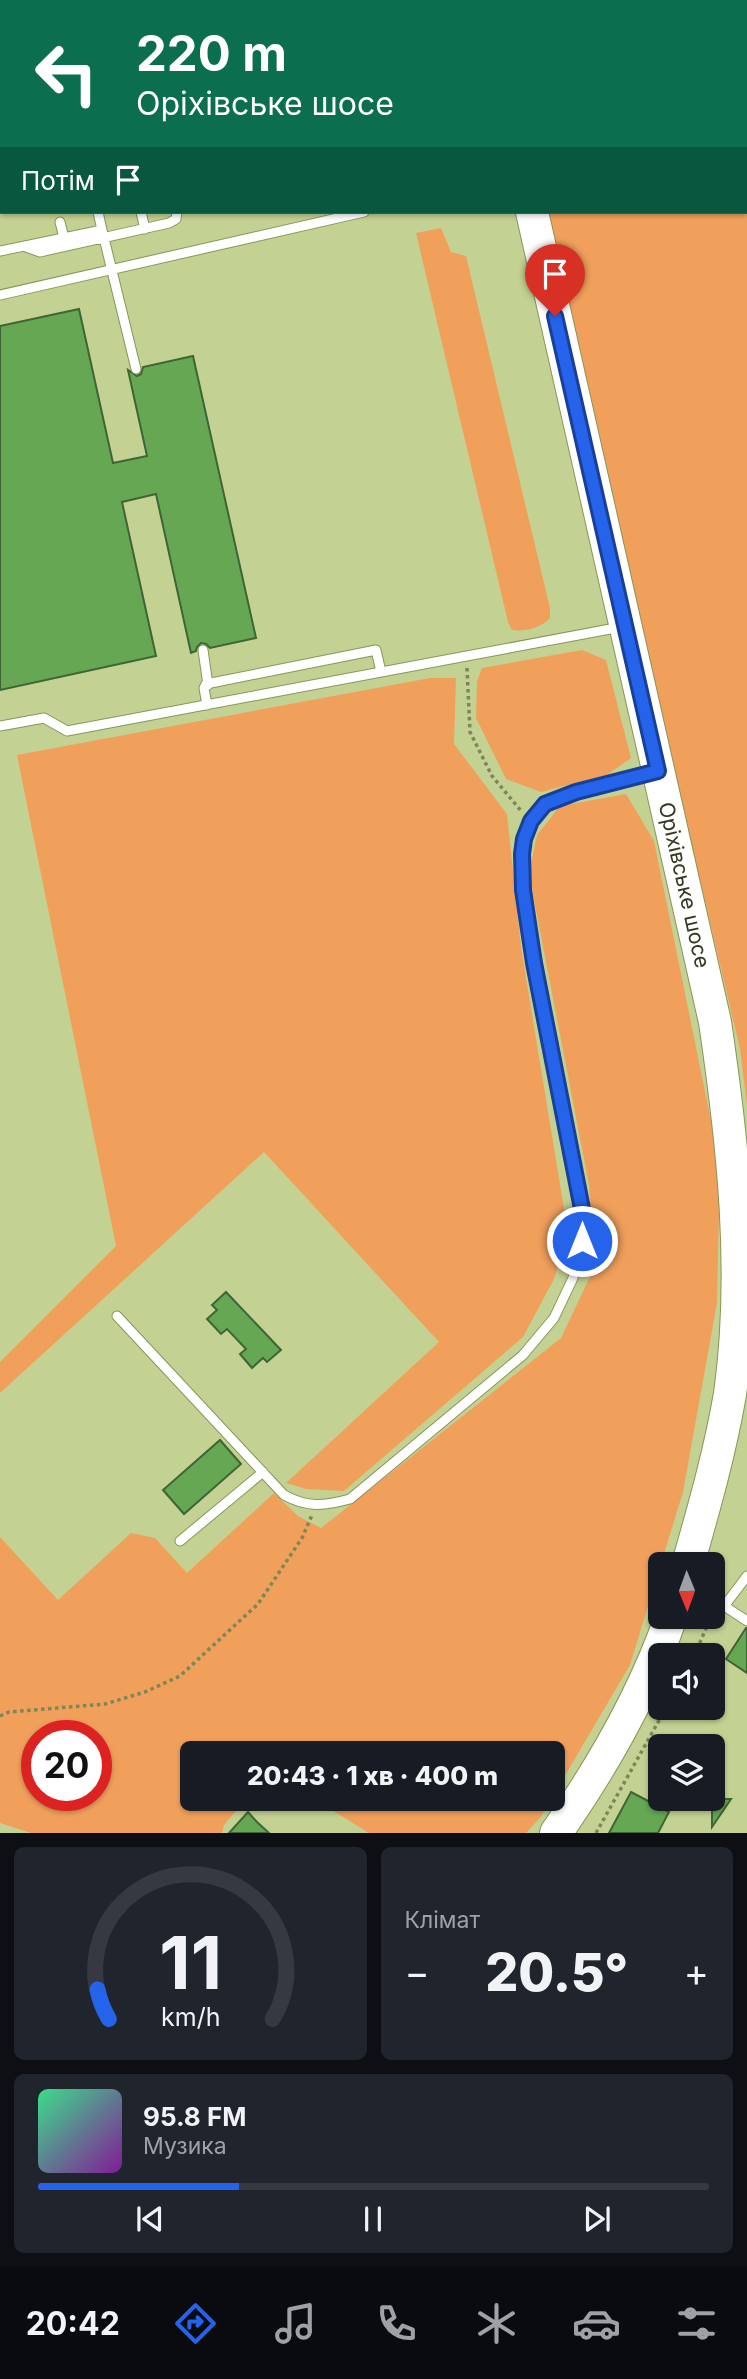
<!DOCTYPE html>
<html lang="uk">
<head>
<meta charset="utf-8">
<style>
	body { margin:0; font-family:Inter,sans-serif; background:#20242c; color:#f1f3f6; height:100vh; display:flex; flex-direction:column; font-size:26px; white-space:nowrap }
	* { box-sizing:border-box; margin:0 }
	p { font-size:23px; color:#9ea1a6 }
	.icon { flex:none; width:38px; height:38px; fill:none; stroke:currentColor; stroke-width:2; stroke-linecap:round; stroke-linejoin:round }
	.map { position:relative; height:1833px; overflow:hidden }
	.side { display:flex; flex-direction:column; gap:14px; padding:14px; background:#0d0f14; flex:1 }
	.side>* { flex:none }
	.guide { position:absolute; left:0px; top:0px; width:747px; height:214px; box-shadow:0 2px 5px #0004; background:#0b6e4f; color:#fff; overflow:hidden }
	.needle { width:46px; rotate:179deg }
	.fabs { position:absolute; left:648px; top:1552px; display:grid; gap:14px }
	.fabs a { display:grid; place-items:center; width:77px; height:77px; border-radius:10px; background:#171b24; box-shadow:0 2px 5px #0004; font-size:35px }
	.speed { position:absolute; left:21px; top:1720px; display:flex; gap:14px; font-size:35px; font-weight:700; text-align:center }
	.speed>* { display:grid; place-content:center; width:91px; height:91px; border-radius:50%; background:#171b24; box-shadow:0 2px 5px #0004; line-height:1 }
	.speed .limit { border:10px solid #d22; background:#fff; color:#111 }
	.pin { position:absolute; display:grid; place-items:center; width:60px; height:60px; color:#fff; margin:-72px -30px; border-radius:50% 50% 50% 0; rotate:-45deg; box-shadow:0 0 7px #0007 }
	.pin .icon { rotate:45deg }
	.me { position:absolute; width:77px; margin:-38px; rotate:0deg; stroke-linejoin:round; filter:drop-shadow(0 0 5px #0008) }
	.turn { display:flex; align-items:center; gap:24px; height:147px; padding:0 21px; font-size:32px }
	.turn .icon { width:91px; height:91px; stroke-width:2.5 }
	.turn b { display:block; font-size:49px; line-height:60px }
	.then { display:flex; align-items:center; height:66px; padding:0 21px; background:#0003; gap:14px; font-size:26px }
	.big { font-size:52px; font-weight:800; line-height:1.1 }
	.side .widget { flex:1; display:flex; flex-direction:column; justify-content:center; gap:10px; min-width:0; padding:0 24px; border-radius:10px; background:#20242c }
	.side .dial { align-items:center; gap:0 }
	.dial svg { height:182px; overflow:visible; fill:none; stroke:#363941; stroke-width:7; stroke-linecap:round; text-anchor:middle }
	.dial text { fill:#f1f3f6; stroke:none }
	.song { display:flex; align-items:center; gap:21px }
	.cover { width:84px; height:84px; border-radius:10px; background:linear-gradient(135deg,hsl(150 70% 55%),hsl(290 70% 35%)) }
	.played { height:7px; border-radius:4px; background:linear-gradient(90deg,#2563eb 30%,#363941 30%) }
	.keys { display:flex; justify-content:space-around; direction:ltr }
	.heat { display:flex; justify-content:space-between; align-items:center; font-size:38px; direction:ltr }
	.side .tiles { flex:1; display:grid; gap:14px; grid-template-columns:1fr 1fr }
	.widget:last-child { grid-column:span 2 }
	.trip { position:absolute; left:180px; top:1741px; width:385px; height:70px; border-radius:10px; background:#171b24; box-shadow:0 2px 5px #0004; font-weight:800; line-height:70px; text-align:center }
	.dock { display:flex; height:112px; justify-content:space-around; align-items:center; background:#090b0e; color:#9ea1a6 }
	.dock .icon { width:49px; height:49px }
	.dock .on { color:#2563eb }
	.dock b { font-size:32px; color:#f1f3f6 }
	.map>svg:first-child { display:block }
</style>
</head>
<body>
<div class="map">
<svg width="747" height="1833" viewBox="0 0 747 1833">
	<rect width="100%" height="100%" fill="#c3d292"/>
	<path fill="#f1a05c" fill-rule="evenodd" d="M 303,0 L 456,0 L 457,2 L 303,2 Z
		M 492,0 L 747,0 L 747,1105 L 740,1049 L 542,212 L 746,212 L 746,2 Z
		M 0,21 L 2,22 L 0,179 Z
		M 441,228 L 451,252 L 466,256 L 550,608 L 550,618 C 541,628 525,632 512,630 L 508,622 L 416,233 Z
		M 582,650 L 606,660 L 631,758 L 607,775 L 541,792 L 506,779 L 476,718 L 477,681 L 482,668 Z
		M 430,678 L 456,678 L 454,744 L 507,814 L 521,947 L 568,1233 L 554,1279 L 523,1337 L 344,1491 L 306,1489 L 286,1483 L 439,1342 L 264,1152 L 0,1393 L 0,1362 L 116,1246 L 17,755 Z
		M 626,794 L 654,841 L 720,1165 L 717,1303 L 683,1492 L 630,1665 L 553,1796 L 553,1754 L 192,1754 L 192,1799 L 246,1799 L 224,1825 L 222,1833 L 31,1833 L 0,1823 L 0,1537 L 58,1600 L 131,1533 L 155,1538 L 187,1573 L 274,1493 L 298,1516 L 321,1528 L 561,1338 L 595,1266 L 589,1185 L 529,874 L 537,835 L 560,806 ZM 37,1736 L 96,1736 L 96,1796 L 37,1796 Z
		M 314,1799 L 551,1799 L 540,1818 L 526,1833 L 369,1833 Z"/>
	<path fill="#65a753" stroke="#3f6535" stroke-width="2" d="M 79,309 L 113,463 L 147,456 L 128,370 L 137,376 L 141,374 L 143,367 L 193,356 L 256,638 L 210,648 L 206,644 L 201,643 L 197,647 L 196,651 L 191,653 L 156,494 L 122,502 L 156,656 L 0,690 L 0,326 Z
		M 226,1292 L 281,1350 L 267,1362 L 263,1358 L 252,1368 L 240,1354 L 246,1349 L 227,1329 L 221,1334 L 207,1319 L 217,1310 L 212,1305 Z
		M 220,1440 L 241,1464 L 184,1514 L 163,1490 Z
		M 746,1628 L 747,1628 L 747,1673 L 726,1659 Z
		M 631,1792 L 669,1812 L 658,1833 L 609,1833 Z
		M 712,1792 L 723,1799 L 731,1799 L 712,1827 L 712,1810 L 696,1799 L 712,1799 Z
		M 248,1812 L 257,1822 L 269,1833 L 229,1833 Z"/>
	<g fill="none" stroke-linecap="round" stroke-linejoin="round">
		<defs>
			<path id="lane" d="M 0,189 L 2,189
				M 98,212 L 102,230
				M 141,212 L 145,229
				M 60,222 L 64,238
				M 26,247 L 40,252 L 169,223 L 176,219 L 177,212
				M 0,251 L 102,230 L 136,369
				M 0,295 L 364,212
				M 203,650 L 208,685
				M 207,705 L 204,688 L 206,684 L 376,650 L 381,672
				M 0,726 L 44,718 L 67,731 L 621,627
				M 117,1316 L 284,1495 C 308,1508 324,1506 350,1499 L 523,1355 L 554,1318 L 573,1278 L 582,1241 L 583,1214 L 534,963 L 523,890 L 522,854 L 531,822 L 545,804 L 576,792 L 652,772
				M 180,1541 L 263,1472
				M 712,1598 L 747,1621
				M 725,1605 L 747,1576"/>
			<g id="highway">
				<path d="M 483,0 L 483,2"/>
				<path id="s1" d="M 532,212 L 715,1022 C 733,1144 747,1271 730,1394 C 720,1452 704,1508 688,1564"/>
				<path d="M 556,1833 C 603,1766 644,1694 671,1617"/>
			</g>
		</defs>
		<use href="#lane" stroke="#889557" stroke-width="11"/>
		<use href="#highway" stroke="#889557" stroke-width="34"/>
		<path stroke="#7c8658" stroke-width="3.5" stroke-dasharray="3.5 3.5" stroke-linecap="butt" d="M 282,0 L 282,2
			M 467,668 L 470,732 L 492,776 L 522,812
			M 694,1656 L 711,1617
			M 0,1716 L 9,1712 L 105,1704 L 145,1692 L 180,1676 L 258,1604 L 302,1538 L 312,1515
			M 596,1833 L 666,1708"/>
		<use href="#lane" stroke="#fff" stroke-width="9"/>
		<use href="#highway" stroke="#fff" stroke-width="32"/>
	</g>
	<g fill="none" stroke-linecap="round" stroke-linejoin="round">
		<defs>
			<path id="route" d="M 555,316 L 658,771 L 576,792 L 545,804 L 531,821 L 524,839 L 522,854 L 523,890 L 534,963 L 583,1214 L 582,1241"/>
		</defs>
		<use href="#route" stroke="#184099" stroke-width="18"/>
		<use href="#route" stroke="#2563eb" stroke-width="12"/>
	</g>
	<g text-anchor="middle" stroke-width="5" stroke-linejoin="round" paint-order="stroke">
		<g font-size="21" fill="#33381e" stroke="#d0df9e">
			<text dy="7" stroke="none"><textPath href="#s1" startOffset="690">Оріхівське шосе</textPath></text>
		</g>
	</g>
</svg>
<div class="fabs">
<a><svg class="needle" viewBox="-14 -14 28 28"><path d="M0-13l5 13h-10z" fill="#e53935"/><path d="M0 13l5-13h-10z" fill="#9ea1a6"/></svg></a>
<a><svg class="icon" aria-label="sound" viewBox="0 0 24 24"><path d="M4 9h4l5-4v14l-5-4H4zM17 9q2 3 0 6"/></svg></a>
<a><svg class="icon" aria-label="layers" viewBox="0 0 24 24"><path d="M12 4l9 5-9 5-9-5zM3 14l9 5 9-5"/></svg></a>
</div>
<div class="speed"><div class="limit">20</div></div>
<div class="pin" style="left:555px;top:316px;background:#d93025"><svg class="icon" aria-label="arrive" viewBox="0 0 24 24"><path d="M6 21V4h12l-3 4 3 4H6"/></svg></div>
<svg class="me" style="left:582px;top:1241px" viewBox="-20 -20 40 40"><circle r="17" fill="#2563eb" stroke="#fff" stroke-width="3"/><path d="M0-11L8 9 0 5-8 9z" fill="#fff"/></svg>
<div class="trip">20:43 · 1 хв · 400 m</div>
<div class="guide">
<div class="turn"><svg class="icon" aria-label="left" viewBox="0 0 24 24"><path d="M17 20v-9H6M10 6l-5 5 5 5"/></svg><div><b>220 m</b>Оріхівське шосе</div></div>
<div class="then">Потім<svg class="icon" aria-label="arrive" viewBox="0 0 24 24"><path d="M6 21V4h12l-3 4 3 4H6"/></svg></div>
</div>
</div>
<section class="side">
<div class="tiles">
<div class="widget dial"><svg viewBox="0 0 100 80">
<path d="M14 69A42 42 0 1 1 86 69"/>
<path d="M14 69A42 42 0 0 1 9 56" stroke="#2563eb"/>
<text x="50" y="56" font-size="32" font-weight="700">11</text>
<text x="50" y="72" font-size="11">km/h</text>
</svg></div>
<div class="widget"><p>Клімат</p>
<div class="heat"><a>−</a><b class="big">20.5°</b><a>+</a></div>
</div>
<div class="widget">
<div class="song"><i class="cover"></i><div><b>95.8 FM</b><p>Музика</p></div></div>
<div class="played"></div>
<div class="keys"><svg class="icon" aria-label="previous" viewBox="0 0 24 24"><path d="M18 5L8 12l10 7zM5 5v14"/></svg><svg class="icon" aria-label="pause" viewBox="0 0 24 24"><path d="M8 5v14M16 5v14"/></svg><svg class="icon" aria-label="next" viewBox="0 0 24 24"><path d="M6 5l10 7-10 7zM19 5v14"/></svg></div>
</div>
</div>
</section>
<nav class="dock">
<b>20:42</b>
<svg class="icon on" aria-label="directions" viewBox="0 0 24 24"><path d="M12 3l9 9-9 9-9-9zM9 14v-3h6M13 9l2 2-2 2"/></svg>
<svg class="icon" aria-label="music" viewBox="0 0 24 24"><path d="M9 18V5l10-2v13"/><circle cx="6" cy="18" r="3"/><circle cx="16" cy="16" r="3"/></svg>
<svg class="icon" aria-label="phone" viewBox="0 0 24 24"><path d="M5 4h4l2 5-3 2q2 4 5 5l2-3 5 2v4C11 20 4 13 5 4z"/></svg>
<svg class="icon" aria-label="climate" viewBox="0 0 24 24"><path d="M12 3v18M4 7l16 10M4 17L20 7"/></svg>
<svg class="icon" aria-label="car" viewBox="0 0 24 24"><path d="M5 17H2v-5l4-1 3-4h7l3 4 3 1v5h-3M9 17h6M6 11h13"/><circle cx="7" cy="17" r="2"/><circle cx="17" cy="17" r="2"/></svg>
<svg class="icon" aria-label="filters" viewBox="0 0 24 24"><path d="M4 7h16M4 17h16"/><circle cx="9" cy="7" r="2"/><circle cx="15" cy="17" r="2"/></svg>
</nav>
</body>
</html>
